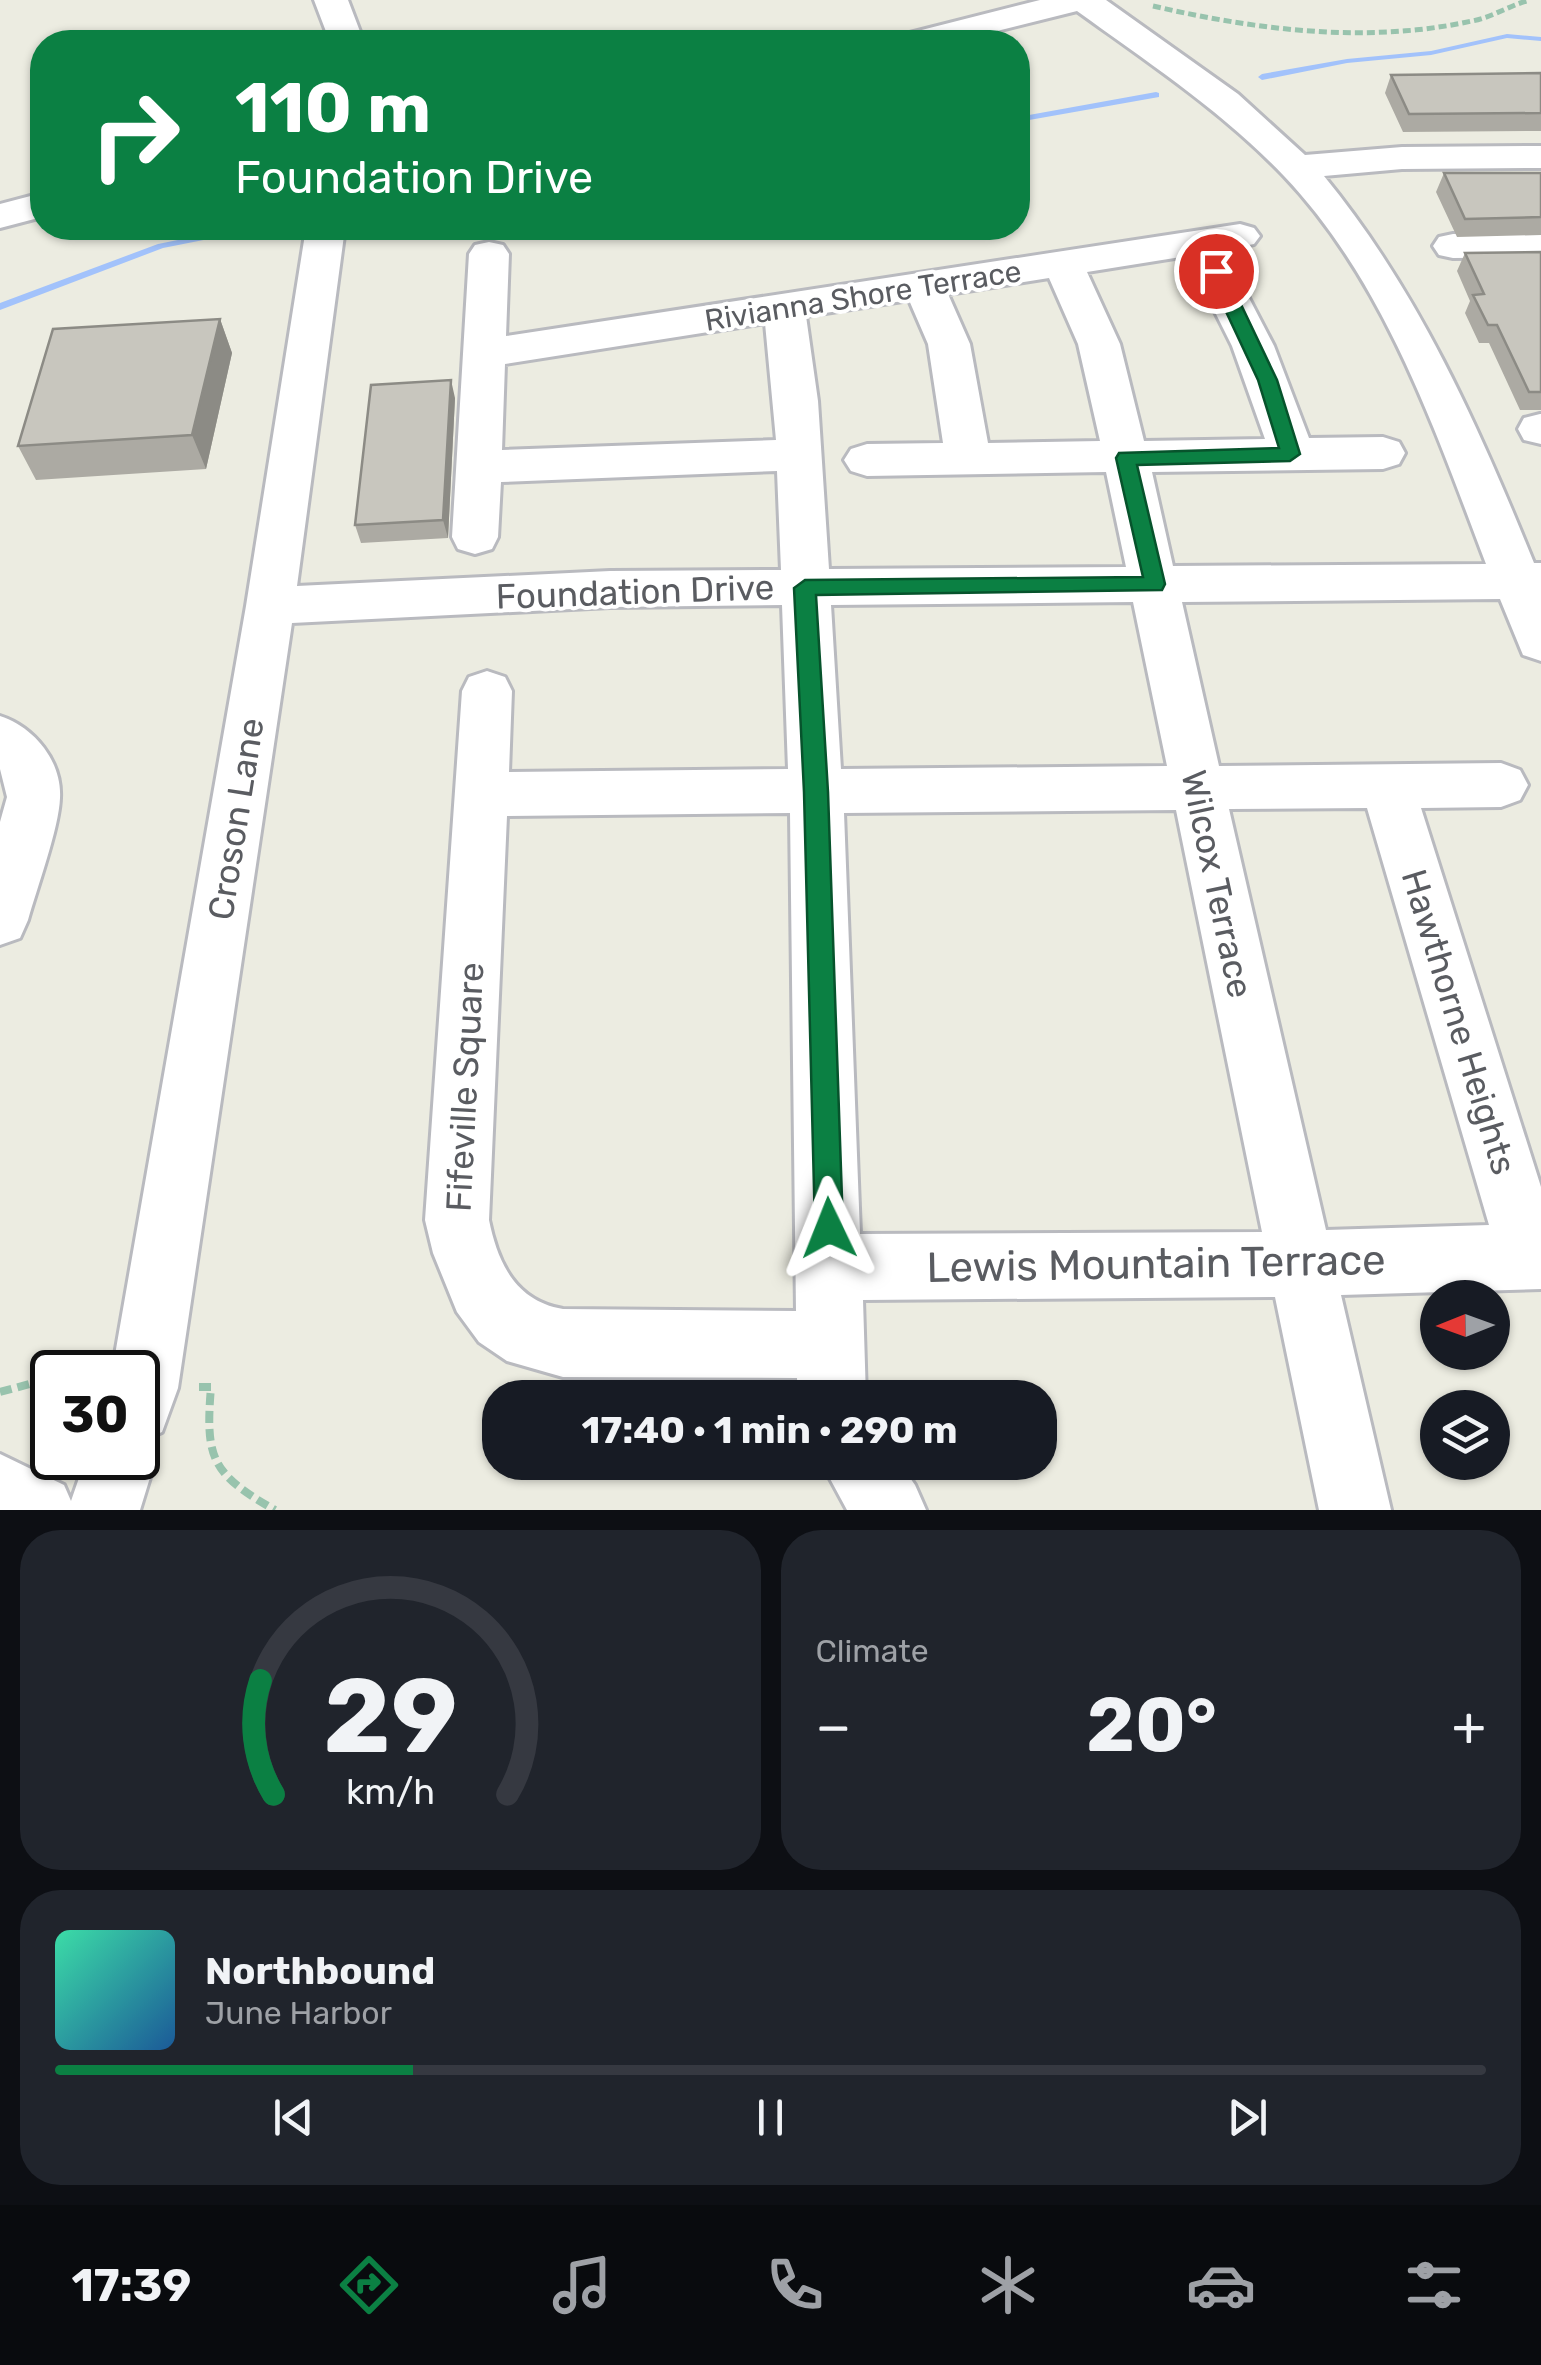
<!DOCTYPE html>
<html lang="en">
<head>
<meta charset="utf-8">
<style>
	body { margin:0; font-family:Rubik,sans-serif; background:#20242c; color:#f1f3f6; height:100vh; display:flex; flex-direction:column; font-size:38px; white-space:nowrap }
	* { box-sizing:border-box; margin:0 }
	p { font-size:32px; color:#9ea1a6 }
	.icon { flex:none; width:55px; height:55px; fill:none; stroke:currentColor; stroke-width:2; stroke-linecap:round; stroke-linejoin:round }
	.map { position:relative; height:1510px; overflow:hidden }
	.drawer { display:flex; flex-direction:column; gap:20px; padding:20px; background:#0d0f14; flex:1 }
	.drawer>* { flex:none }
	.guide { position:absolute; left:30px; top:30px; width:1000px; height:210px; border-radius:40px; box-shadow:0 2px 8px #0004; background:#0b8043; color:#fff; overflow:hidden }
	.needle { width:65px; rotate:269deg }
	.controls { position:absolute; left:1420px; top:1280px; display:grid; gap:20px }
	.controls a { display:grid; place-items:center; width:90px; height:90px; border-radius:50%; background:#171b24; box-shadow:0 2px 8px #0004; font-size:50px }
	.speed { position:absolute; left:30px; top:1350px; display:flex; gap:20px; font-size:50px; font-weight:700; text-align:center }
	.speed>* { display:grid; place-content:center; width:130px; height:130px; border-radius:50%; background:#171b24; box-shadow:0 2px 8px #0004; line-height:1 }
	.speed .limit { border:5px solid #111; border-radius:15px; background:#fff; color:#111 }
	.pin { position:absolute; display:grid; place-items:center; width:85px; height:85px; color:#fff; margin:-42px; border:5px solid #fff; border-radius:50%; box-shadow:0 2px 10px #0007 }
	.me { position:absolute; width:110px; margin:-55px; rotate:358deg; stroke-linejoin:round; filter:drop-shadow(0 0 8px #0008) }
	.turn { display:flex; align-items:center; gap:35px; height:210px; padding:0 40px; font-size:45px }
	.turn .icon { width:130px; height:130px; stroke-width:2.5 }
	.turn b { display:block; font-size:70px; line-height:85px }
	.big { font-size:75px; font-weight:700; line-height:1.1 }
	.drawer .card { flex:1; display:flex; flex-direction:column; justify-content:center; gap:15px; min-width:0; padding:0 35px; border-radius:40px; background:#20242c }
	.drawer .dial { align-items:center; gap:0 }
	.dial svg { height:260px; overflow:visible; fill:none; stroke:#363941; stroke-width:7; stroke-linecap:round; text-anchor:middle }
	.dial text { fill:#f1f3f6; stroke:none }
	.song { display:flex; align-items:center; gap:30px }
	.cover { width:120px; height:120px; border-radius:15px; background:linear-gradient(135deg,hsl(160 70% 55%),hsl(210 70% 35%)) }
	.played { height:10px; border-radius:5px; background:linear-gradient(90deg,#0b8043 25%,#363941 25%) }
	.keys { display:flex; justify-content:space-around; direction:ltr }
	.heat { display:flex; justify-content:space-between; align-items:center; font-size:55px; direction:ltr }
	.drawer .tiles { flex:1; display:grid; gap:20px; grid-template-columns:1fr 1fr }
	.card:last-child { grid-column:span 2 }
	.trip { position:absolute; left:482px; top:1380px; width:575px; height:100px; border-radius:40px; background:#171b24; box-shadow:0 2px 8px #0004; font-weight:700; line-height:100px; text-align:center }
	.tab-bar { display:flex; height:160px; justify-content:space-around; align-items:center; background:#090b0e; color:#9ea1a6 }
	.tab-bar .icon { width:70px; height:70px }
	.tab-bar .selected { color:#0b8043 }
	.tab-bar b { font-size:45px; color:#f1f3f6 }
	.map>svg:first-child { display:block }
</style>
</head>
<body>
<div class="map">
<svg width="1541" height="1510" viewBox="0 0 1541 1510">
	<rect width="100%" height="100%" fill="#ecece1"/>
	<g fill="none" stroke-linecap="round" stroke-linejoin="round">
		<path fill="#a2c2fb" fill-rule="evenodd" d="M 1507,34 L 1541,37 L 1541,41 L 1507,38 L 1431,55 L 1347,63 L 1262,80 L 1258,77 L 1262,74 L 1347,59 L 1431,51 Z
			M 1156,92 L 1159,93 L 1159,97 L 1018,122 L 1018,117 Z
			M 237,228 L 244,230 L 239,233 L 163,248 L 0,310 L 0,303 L 158,244 Z"/>
		<defs>
			<path id="minor" d="M 314,0 L 348,0 L 364,42 L 330,42 Z
				M 1040,0 L 1106,0 L 1238,94 L 1305,155 L 1402,147 L 1541,146 L 1541,168 L 1402,169 L 1324,176 C 1419,292 1478,425 1534,563 L 1541,563 L 1541,661 L 1523,655 L 1500,599 L 1182,602 L 1219,766 L 1501,763 L 1520,770 L 1528,785 L 1520,800 L 1501,807 L 1421,808 L 1541,1187 L 1541,1289 L 1341,1295 L 1391,1510 L 1319,1510 L 1275,1297 L 863,1300 L 866,1398 L 798,1398 L 797,1378 L 563,1377 L 507,1361 L 479,1342 L 457,1312 L 433,1253 L 425,1220 L 462,691 L 469,677 L 487,671 L 505,677 L 512,691 L 509,772 L 788,769 L 782,605 L 610,607 L 292,623 L 178,1388 L 162,1432 L 148,1438 L 156,1458 L 140,1510 L 0,1510 L 0,1454 L 64,1485 L 71,1501 L 86,1458 L 138,1458 L 138,1372 L 112,1372 L 246,606 L 306,228 L 345,228 L 297,586 L 610,571 L 781,570 L 777,471 L 501,482 L 498,537 L 492,549 L 475,554 L 458,549 L 452,537 L 469,254 L 475,245 L 489,242 L 503,245 L 509,254 L 506,336 L 1240,224 L 1254,228 L 1260,236 L 1254,244 L 1224,250 L 1274,346 L 1309,438 L 1383,437 L 1399,442 L 1405,453 L 1399,464 L 1383,469 L 1152,472 L 1173,566 L 1486,564 C 1435,430 1385,282 1284,176 C 1223,112 1149,63 1077,11 L 953,42 L 897,42 L 902,35 ZM 1187,256 L 1232,346 L 1265,439 L 1144,441 L 1120,344 L 1087,272 ZM 1049,278 L 1078,344 L 1100,441 L 988,443 L 970,344 L 948,294 ZM 909,300 L 928,344 L 943,443 L 867,444 L 851,449 L 844,460 L 851,471 L 867,476 L 1106,472 L 1126,567 L 829,569 L 818,401 L 806,316 ZM 765,323 L 776,440 L 502,450 L 505,364 ZM 1133,602 L 1167,766 L 841,769 L 831,605 ZM 1367,808 L 1489,1225 L 1326,1230 L 1229,809 ZM 1176,810 L 1262,1232 L 860,1234 L 844,813 ZM 790,813 L 796,1311 L 563,1309 C 516,1301 498,1264 489,1220 L 507,816 Z
				M 42,193 L 42,217 L 0,228 L 0,204 Z
				M 1541,233 L 1541,257 L 1453,258 L 1439,255 L 1433,246 L 1439,237 L 1453,234 Z
				M 1540,414 L 1541,414 L 1541,444 L 1524,440 L 1518,429 L 1524,418 Z
				M 0,716 C 34,727 62,761 60,798 C 59,828 37,888 28,920 L 20,938 L 0,945 L 0,822 L 7,797 L 0,769 Z
				M 821,1462 L 899,1462 L 915,1485 L 926,1510 L 847,1510 Z"/>
		</defs>
		<use href="#minor" stroke="#b9babf" stroke-width="6"/>
		<path stroke="#98c3ad" stroke-width="5" stroke-dasharray="8 4" stroke-linecap="butt" d="M 1153,6 C 1257,30 1367,44 1472,21 C 1493,17 1510,5 1530,0"/>
		<path stroke="#98c3ad" stroke-width="8" stroke-dasharray="12 6" stroke-linecap="butt" d="M 199,1387 L 211,1387 C 205,1459 212,1474 275,1510
			M 0,1392 L 52,1378"/>
		<use href="#minor" fill="#fff" fill-rule="evenodd"/>
	</g>
	<path fill="#acaaa3" d="M 1541,73 L 1541,131 L 1403,132 L 1385,93 L 1391,75 Z
		M 1444,173 L 1541,173 L 1541,235 L 1457,237 L 1436,192 Z
		M 1541,252 L 1541,410 L 1520,410 L 1489,343 L 1479,343 L 1465,313 L 1470,301 L 1457,271 L 1465,253 Z
		M 220,319 L 232,353 L 206,469 L 36,480 L 18,446 Z
		M 455,398 L 448,538 L 361,543 L 355,525 Z"/>
	<path fill="#8c8b85" d="M 220,319 L 232,353 L 206,469 L 192,435 Z
		M 451,380 L 455,398 L 448,538 L 443,520 Z"/>
	<path fill="#c8c6be" stroke="#8c8b85" stroke-width="2.5" d="M 1541,73 L 1541,113 L 1409,114 L 1391,75 Z
		M 1444,173 L 1541,173 L 1541,217 L 1465,219 Z
		M 1541,252 L 1541,392 L 1529,392 L 1497,325 L 1488,325 L 1473,295 L 1484,294 L 1465,253 Z
		M 220,319 L 192,435 L 18,446 L 53,329 Z
		M 451,380 L 443,520 L 355,525 L 371,385 Z"/>
	<path fill="#0b8043" stroke="#07532c" stroke-width="2.5" d="M 1216,265 L 1225,271 L 1277,380 L 1300,454 L 1290,461 L 1137,465 L 1165,584 L 1162,590 L 816,595 L 828,792 L 843,1228 L 839,1237 L 829,1241 L 819,1237 L 815,1228 L 804,792 L 794,588 L 805,580 L 1143,577 L 1116,458 L 1119,453 L 1279,448 L 1258,380 L 1207,271 Z"/>
	<g text-anchor="middle" stroke-width="8" stroke-linejoin="round" paint-order="stroke">
		<g font-size="30" fill="#5a5c61" stroke="#fff">
			<text transform="translate(863 296) rotate(-9)" y="10">Rivianna Shore Terrace</text>
		</g>
		<g font-size="35" fill="#5a5c61" stroke="#fff">
			<text transform="translate(635 592) rotate(-2)" y="12">Foundation Drive</text>
			<text transform="translate(236 819) rotate(-81)" y="12">Croson Lane</text>
			<text transform="translate(1217 884) rotate(78)" y="12">Wilcox Terrace</text>
			<text transform="translate(1459 1022) rotate(73)" y="12">Hawthorne Heights</text>
			<text transform="translate(465 1087) rotate(-87)" y="12">Fifeville Square</text>
		</g>
		<g font-size="42" fill="#5a5c61" stroke="#fff">
			<text transform="translate(1156 1263) rotate(-1)" y="15">Lewis Mountain Terrace</text>
		</g>
	</g>
</svg>
<div class="controls">
<a><svg class="needle" viewBox="-14 -14 28 28"><path d="M0-13l5 13h-10z" fill="#e53935"/><path d="M0 13l5-13h-10z" fill="#9ea1a6"/></svg></a>
<a><svg class="icon" aria-label="layers" viewBox="0 0 24 24"><path d="M12 4l9 5-9 5-9-5zM3 14l9 5 9-5"/></svg></a>
</div>
<div class="speed"><div class="limit">30</div></div>
<div class="pin" style="left:1216px;top:271px;background:#d93025"><svg class="icon" aria-label="arrive" viewBox="0 0 24 24"><path d="M6 21V4h12l-3 4 3 4H6"/></svg></div>
<svg class="me" style="left:829px;top:1228px" viewBox="-20 -20 40 40"><path d="M0-17L14 15 0 8-14 15z" fill="#0b8043" stroke="#fff" stroke-width="4"/></svg>
<div class="trip">17:40 · 1 min · 290 m</div>
<div class="guide">
<div class="turn"><svg class="icon" aria-label="right" viewBox="0 0 24 24"><path d="M7 20v-9h11M14 6l5 5-5 5"/></svg><div><b>110 m</b>Foundation Drive</div></div>
</div>
</div>
<section class="drawer">
<div class="tiles">
<div class="card dial"><svg viewBox="0 0 100 80">
<path d="M14 69A42 42 0 1 1 86 69"/>
<path d="M14 69A42 42 0 0 1 10 34" stroke="#0b8043"/>
<text x="50" y="56" font-size="32" font-weight="700">29</text>
<text x="50" y="72" font-size="11">km/h</text>
</svg></div>
<div class="card"><p>Climate</p>
<div class="heat"><a>−</a><b class="big">20°</b><a>+</a></div>
</div>
<div class="card">
<div class="song"><i class="cover"></i><div><b>Northbound</b><p>June Harbor</p></div></div>
<div class="played"></div>
<div class="keys"><svg class="icon" aria-label="previous" viewBox="0 0 24 24"><path d="M18 5L8 12l10 7zM5 5v14"/></svg><svg class="icon" aria-label="pause" viewBox="0 0 24 24"><path d="M8 5v14M16 5v14"/></svg><svg class="icon" aria-label="next" viewBox="0 0 24 24"><path d="M6 5l10 7-10 7zM19 5v14"/></svg></div>
</div>
</div>
</section>
<nav class="tab-bar">
<b>17:39</b>
<svg class="icon selected" aria-label="directions" viewBox="0 0 24 24"><path d="M12 3l9 9-9 9-9-9zM9 14v-3h6M13 9l2 2-2 2"/></svg>
<svg class="icon" aria-label="music" viewBox="0 0 24 24"><path d="M9 18V5l10-2v13"/><circle cx="6" cy="18" r="3"/><circle cx="16" cy="16" r="3"/></svg>
<svg class="icon" aria-label="phone" viewBox="0 0 24 24"><path d="M5 4h4l2 5-3 2q2 4 5 5l2-3 5 2v4C11 20 4 13 5 4z"/></svg>
<svg class="icon" aria-label="climate" viewBox="0 0 24 24"><path d="M12 3v18M4 7l16 10M4 17L20 7"/></svg>
<svg class="icon" aria-label="car" viewBox="0 0 24 24"><path d="M5 17H2v-5l4-1 3-4h7l3 4 3 1v5h-3M9 17h6M6 11h13"/><circle cx="7" cy="17" r="2"/><circle cx="17" cy="17" r="2"/></svg>
<svg class="icon" aria-label="filters" viewBox="0 0 24 24"><path d="M4 7h16M4 17h16"/><circle cx="9" cy="7" r="2"/><circle cx="15" cy="17" r="2"/></svg>
</nav>
</body>
</html>
